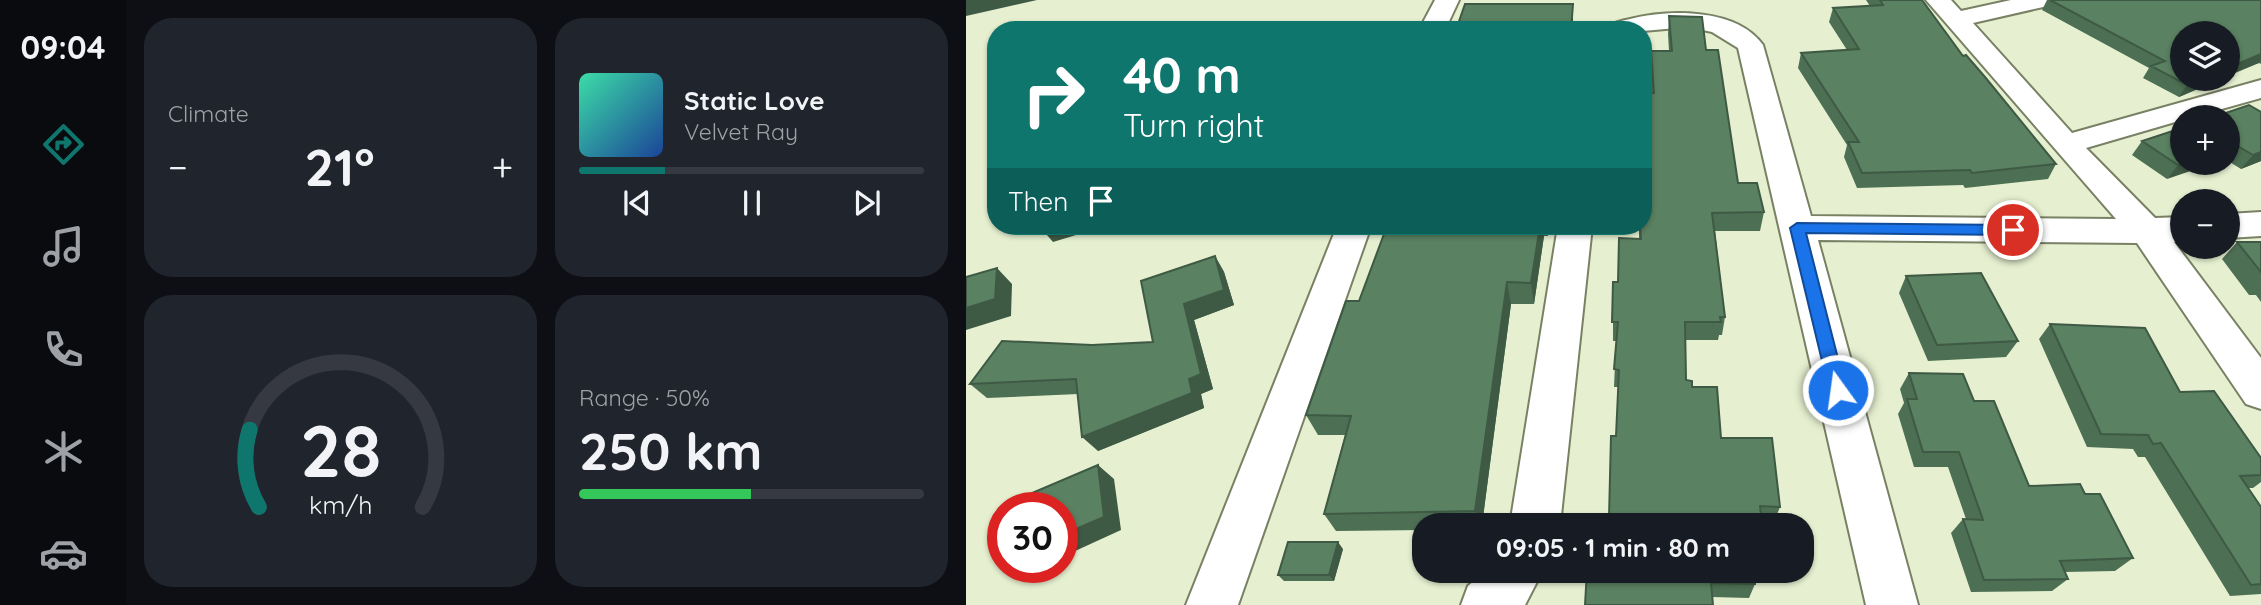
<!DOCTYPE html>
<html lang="en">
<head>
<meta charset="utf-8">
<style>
	body { margin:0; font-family:Quicksand,sans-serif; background:#20242c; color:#f1f3f6; height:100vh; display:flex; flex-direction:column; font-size:26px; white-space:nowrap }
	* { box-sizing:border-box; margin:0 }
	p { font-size:23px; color:#9ea1a6 }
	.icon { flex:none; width:38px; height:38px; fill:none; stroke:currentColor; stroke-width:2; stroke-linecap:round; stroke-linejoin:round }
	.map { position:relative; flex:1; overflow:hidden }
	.drawer { display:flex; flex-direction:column; gap:18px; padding:18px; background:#0d0f14; width:840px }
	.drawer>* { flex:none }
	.top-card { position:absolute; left:21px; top:21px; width:665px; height:214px; border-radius:28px; box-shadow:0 2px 5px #0004; background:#0f766e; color:#fff; overflow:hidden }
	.controls { position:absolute; left:1204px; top:21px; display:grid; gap:14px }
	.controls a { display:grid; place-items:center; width:70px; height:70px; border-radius:50%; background:#171b24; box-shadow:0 2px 5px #0004; font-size:35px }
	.speed { position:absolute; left:21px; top:492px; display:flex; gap:14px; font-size:35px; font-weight:700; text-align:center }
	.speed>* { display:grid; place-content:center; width:91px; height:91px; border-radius:50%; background:#171b24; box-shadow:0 2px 5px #0004; line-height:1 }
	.speed .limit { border:10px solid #d22; background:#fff; color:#111 }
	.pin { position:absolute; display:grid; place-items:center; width:60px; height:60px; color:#fff; margin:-30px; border:4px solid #fff; border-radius:50%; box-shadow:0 2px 7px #0007 }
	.me { position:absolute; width:77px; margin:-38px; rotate:346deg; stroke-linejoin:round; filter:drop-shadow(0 0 5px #0008) }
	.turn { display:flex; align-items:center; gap:24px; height:147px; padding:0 21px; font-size:32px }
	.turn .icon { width:91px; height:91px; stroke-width:2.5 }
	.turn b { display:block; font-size:49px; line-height:60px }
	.then { display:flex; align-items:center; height:66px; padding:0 21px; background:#0003; gap:14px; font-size:26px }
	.big { font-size:52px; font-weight:700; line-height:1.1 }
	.drawer .card { flex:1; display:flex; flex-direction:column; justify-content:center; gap:10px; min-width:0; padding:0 24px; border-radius:28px; background:#20242c }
	.drawer .dial { align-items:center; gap:0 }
	.dial svg { height:182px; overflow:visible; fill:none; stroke:#363941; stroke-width:7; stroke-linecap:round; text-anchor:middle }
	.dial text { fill:#f1f3f6; stroke:none }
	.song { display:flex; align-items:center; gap:21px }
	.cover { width:84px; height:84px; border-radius:10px; background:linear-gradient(135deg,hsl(160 70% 55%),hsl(220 70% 35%)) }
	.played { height:7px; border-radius:4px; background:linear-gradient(90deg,#0f766e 25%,#363941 25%) }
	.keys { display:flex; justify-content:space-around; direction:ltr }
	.heat { display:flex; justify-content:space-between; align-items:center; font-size:38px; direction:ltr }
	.charge { height:10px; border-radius:5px; background:linear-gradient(90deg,#34c759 50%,#363941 0) }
	.drawer .tiles { flex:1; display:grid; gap:18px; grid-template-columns:repeat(2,1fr) }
	.trip { position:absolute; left:446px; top:513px; width:402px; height:70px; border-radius:28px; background:#171b24; box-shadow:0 2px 5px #0004; font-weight:700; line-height:70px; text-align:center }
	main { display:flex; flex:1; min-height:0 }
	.tab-bar { display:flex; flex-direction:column; width:126px; justify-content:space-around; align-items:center; background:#090b0e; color:#9ea1a6 }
	.tab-bar .icon { width:49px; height:49px }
	.tab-bar .selected { color:#0f766e }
	.tab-bar b { font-size:32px; color:#f1f3f6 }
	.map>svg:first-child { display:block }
</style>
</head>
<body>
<main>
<nav class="tab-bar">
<b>09:04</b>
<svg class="icon selected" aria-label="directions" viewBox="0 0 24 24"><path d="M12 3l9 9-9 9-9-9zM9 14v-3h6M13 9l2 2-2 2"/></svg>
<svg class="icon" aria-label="music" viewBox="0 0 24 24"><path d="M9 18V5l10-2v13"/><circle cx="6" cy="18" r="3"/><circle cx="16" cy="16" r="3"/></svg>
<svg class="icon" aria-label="phone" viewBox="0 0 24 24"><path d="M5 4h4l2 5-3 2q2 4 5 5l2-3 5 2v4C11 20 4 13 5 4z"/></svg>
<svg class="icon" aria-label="climate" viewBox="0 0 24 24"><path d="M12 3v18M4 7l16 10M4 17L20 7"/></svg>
<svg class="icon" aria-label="car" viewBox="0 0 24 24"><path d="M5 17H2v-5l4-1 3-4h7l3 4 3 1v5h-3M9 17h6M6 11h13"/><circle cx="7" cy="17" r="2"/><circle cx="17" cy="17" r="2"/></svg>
</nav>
<section class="drawer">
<div class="tiles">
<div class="card"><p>Climate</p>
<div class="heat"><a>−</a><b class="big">21°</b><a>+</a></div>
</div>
<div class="card">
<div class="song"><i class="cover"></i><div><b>Static Love</b><p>Velvet Ray</p></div></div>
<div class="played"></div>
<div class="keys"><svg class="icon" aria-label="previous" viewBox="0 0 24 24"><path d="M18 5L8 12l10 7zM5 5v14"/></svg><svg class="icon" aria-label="pause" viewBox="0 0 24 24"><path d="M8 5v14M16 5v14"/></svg><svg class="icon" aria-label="next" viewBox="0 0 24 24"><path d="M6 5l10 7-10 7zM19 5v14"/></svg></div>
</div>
<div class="card dial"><svg viewBox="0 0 100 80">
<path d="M14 69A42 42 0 1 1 86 69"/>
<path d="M14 69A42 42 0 0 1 10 35" stroke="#0f766e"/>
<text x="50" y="56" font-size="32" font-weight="700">28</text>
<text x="50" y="72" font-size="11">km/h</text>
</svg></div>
<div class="card"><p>Range · 50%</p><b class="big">250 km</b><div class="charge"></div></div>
</div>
</section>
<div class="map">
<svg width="1295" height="605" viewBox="0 0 1295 605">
	<rect width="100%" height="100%" fill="#e6f0d0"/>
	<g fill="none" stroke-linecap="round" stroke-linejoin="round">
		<defs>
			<path id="minor" d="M 469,0 L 493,0 L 479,30 L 453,30 Z
				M 960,0 L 985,0 L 995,11 L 1045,0 L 1089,0 L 1086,5 L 1007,23 L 1106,133 L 1295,80 L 1295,98 L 1227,117 L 1216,117 L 1216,120 L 1120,148 L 1189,218 L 1216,217 L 1216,241 L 1208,242 L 1295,358 L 1295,409 L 1280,404 L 1171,243 L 852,240 L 952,605 L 900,605 L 772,48 L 746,32 L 722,27 L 677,31 L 640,30 C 646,22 655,21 664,19 C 703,9 771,8 797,45 L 845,216 L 1150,219 Z
				M 1295,212 L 1295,236 L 1262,238 L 1262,214 Z
				M 371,226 L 405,226 L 272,605 L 220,605 Z
				M 592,226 L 626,226 L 594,525 L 544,525 Z
				M 520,570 L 577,570 L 559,605 L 495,605 L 502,586 Z"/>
		</defs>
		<use href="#minor" stroke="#788164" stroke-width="4"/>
		<use href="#minor" fill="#fff" fill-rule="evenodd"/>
	</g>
	<path fill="#4d6f53" d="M 900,0 L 956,0 L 997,56 L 1090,164 L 1082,179 L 999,188 L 997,185 L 891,188 L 878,157 L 881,145 L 832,68 L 835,53 L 881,50 L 863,22 L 867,8 L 904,6 Z
		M 1081,0 L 1295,0 L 1295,64 L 1293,63 L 1216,79 L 1255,79 L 1213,97 L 1177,78 L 1183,68 L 1076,10 Z
		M 703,16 L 740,50 L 772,183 L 798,212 L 794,231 L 749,231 L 759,317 L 756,335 L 753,335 L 752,340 L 719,340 L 720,380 L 726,387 L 755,438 L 814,507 L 808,522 L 643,518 L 650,436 L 652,387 L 648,387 L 650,341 L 647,341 L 647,282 L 652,282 L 673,239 L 673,226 L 677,226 L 686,93 L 684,69 L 685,51 L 703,51 L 702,34 Z
		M 1295,112 L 1295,161 L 1275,169 L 1262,161 L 1262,117 Z
		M 1176,141 L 1216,163 L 1201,179 L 1166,155 Z
		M 421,226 L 583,226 L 582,236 L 578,236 L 568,304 L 545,304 L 516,525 L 458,525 L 458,530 L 370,531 L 358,514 L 379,435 L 352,435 L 340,415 L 393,301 Z
		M 1271,242 L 1295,242 L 1295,302 L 1290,295 L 1283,295 L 1256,259 Z
		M 249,256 L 258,272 L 268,305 L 228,320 L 247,389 L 235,394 L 238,408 L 132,451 L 112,394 L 21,398 L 4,384 L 126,345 L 187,342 Z
		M 940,276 L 1052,341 L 1040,357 L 962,361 L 933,293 Z
		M 1084,324 L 1214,392 L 1295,458 L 1295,482 L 1287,488 L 1282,488 L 1295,507 L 1295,594 L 1264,596 L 1179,457 L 1172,457 L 1167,449 L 1121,447 L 1073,339 Z
		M 943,373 L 1008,401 L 1063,486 L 1119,494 L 1167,558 L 1149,571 L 1099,572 L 1102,579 L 1086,591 L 1005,592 L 985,533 L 997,519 L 1000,519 L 982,467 L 948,467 L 932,414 L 938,403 L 934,389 Z
		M 377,549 L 368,581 L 318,581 L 312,575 Z
		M 621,570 L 789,584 L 783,598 L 746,597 Z"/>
	<path fill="#3f5a44" d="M 0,0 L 71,0 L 0,16 Z
		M 607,4 L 607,30 L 605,30 Z
		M 1295,54 L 1295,60 L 1293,63 L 1262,76 L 1262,68 Z
		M 1236,79 L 1255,79 L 1213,97 L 1221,85 Z
		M 1270,145 L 1262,155 L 1262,148 Z
		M 1295,152 L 1295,161 L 1275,169 L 1287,155 Z
		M 1219,163 L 1248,163 L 1201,179 L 1212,165 Z
		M 77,226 L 119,226 L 120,232 L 87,242 L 74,227 Z
		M 574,226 L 577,226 L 578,236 L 568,304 L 565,283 Z
		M 249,256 L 258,272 L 268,305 L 228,320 L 247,389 L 235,394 L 238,408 L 132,451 L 116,437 L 223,379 L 218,304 Z
		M 31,268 L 46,284 L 45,316 L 0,330 L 0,308 Z
		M 541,282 L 545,304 L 516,525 L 514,525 L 509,511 Z
		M 132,465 L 148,479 L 155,530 L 96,557 L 96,535 Z
		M 372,542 L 377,549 L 368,581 L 363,575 Z
		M 62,567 L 74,567 L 68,570 Z"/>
	<path fill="#5a8161" stroke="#3f5a44" stroke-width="2" d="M 914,0 L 956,0 L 997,56 L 1000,55 L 1019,77 L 1090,164 L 1006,173 L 1004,170 L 896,173 L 882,142 L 893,142 L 835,53 L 893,49 L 867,8 L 917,5 Z
		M 1084,0 L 1295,0 L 1295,54 L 1262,68 L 1262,33 L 1216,33 L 1216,79 L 1236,79 L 1221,85 L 1185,66 L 1199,61 Z
		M 499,4 L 607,4 L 605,30 L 490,30 Z
		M 703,16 L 736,17 L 740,50 L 752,50 L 772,183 L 791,183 L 798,212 L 746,213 L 759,317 L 754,317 L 755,322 L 719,322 L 720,380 L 726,381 L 726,387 L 751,387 L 755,438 L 806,438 L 814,507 L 794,506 L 796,525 L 624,525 L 624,517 L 643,518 L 645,436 L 650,436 L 653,370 L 648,369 L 652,322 L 646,322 L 647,282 L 652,282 L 653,238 L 675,239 L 674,226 L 677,226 L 677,93 L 688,93 L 685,51 L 706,51 Z
		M 1283,105 L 1295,112 L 1295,152 L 1287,155 L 1270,145 L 1262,148 L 1262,117 L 1248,117 Z
		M 1216,128 L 1216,163 L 1219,163 L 1212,165 L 1176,141 Z
		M 421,226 L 574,226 L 565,283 L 541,282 L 509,511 L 358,514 L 385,416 L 340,415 L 380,301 L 393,301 Z
		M 1271,242 L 1295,242 L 1295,272 Z
		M 249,256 L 258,290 L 218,304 L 235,374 L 223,379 L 226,393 L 116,437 L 110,379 L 4,384 L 36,341 L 126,345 L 187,342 L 175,281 Z
		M 31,268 L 29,299 L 0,308 L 0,277 Z
		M 1015,273 L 1052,341 L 971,345 L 940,276 Z
		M 1084,324 L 1179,328 L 1214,392 L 1248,391 L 1295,458 L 1295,475 L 1274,476 L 1295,507 L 1295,584 L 1285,585 L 1195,443 L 1187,444 L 1182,435 L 1135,434 Z
		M 943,373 L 997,374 L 1008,401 L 1028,401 L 1063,486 L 1114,484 L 1119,494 L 1134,494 L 1167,558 L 1094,561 L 1102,579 L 1018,580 L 997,519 L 1017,520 L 993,452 L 957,452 L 941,399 L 951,399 Z
		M 132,465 L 138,517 L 96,535 L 96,508 L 45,508 L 45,502 Z
		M 322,542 L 372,542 L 363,575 L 312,575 Z
		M 621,570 L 788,570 L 789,584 L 745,583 L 747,605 L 619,605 Z"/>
	<path fill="#1a73e8" stroke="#114b97" stroke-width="2" d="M 831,223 L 1047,225 L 1054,230 L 1047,235 L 840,233 L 880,390 L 878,395 L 872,397 L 865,395 L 863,390 L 824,228 Z"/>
</svg>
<div class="controls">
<a><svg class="icon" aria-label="layers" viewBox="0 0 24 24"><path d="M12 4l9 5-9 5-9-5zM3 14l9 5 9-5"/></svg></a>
<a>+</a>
<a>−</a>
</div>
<div class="speed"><div class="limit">30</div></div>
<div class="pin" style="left:1047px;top:230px;background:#d93025"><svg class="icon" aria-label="arrive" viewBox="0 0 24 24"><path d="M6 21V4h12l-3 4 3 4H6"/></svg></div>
<svg class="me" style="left:872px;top:390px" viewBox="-20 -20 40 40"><circle r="17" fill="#1a73e8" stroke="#fff" stroke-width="3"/><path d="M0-11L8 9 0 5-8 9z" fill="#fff"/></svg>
<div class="trip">09:05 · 1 min · 80 m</div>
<div class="top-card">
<div class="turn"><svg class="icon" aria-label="right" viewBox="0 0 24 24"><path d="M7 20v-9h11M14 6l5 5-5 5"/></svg><div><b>40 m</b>Turn right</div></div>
<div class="then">Then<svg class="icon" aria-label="arrive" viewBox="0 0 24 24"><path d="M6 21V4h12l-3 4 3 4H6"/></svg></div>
</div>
</div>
</main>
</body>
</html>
